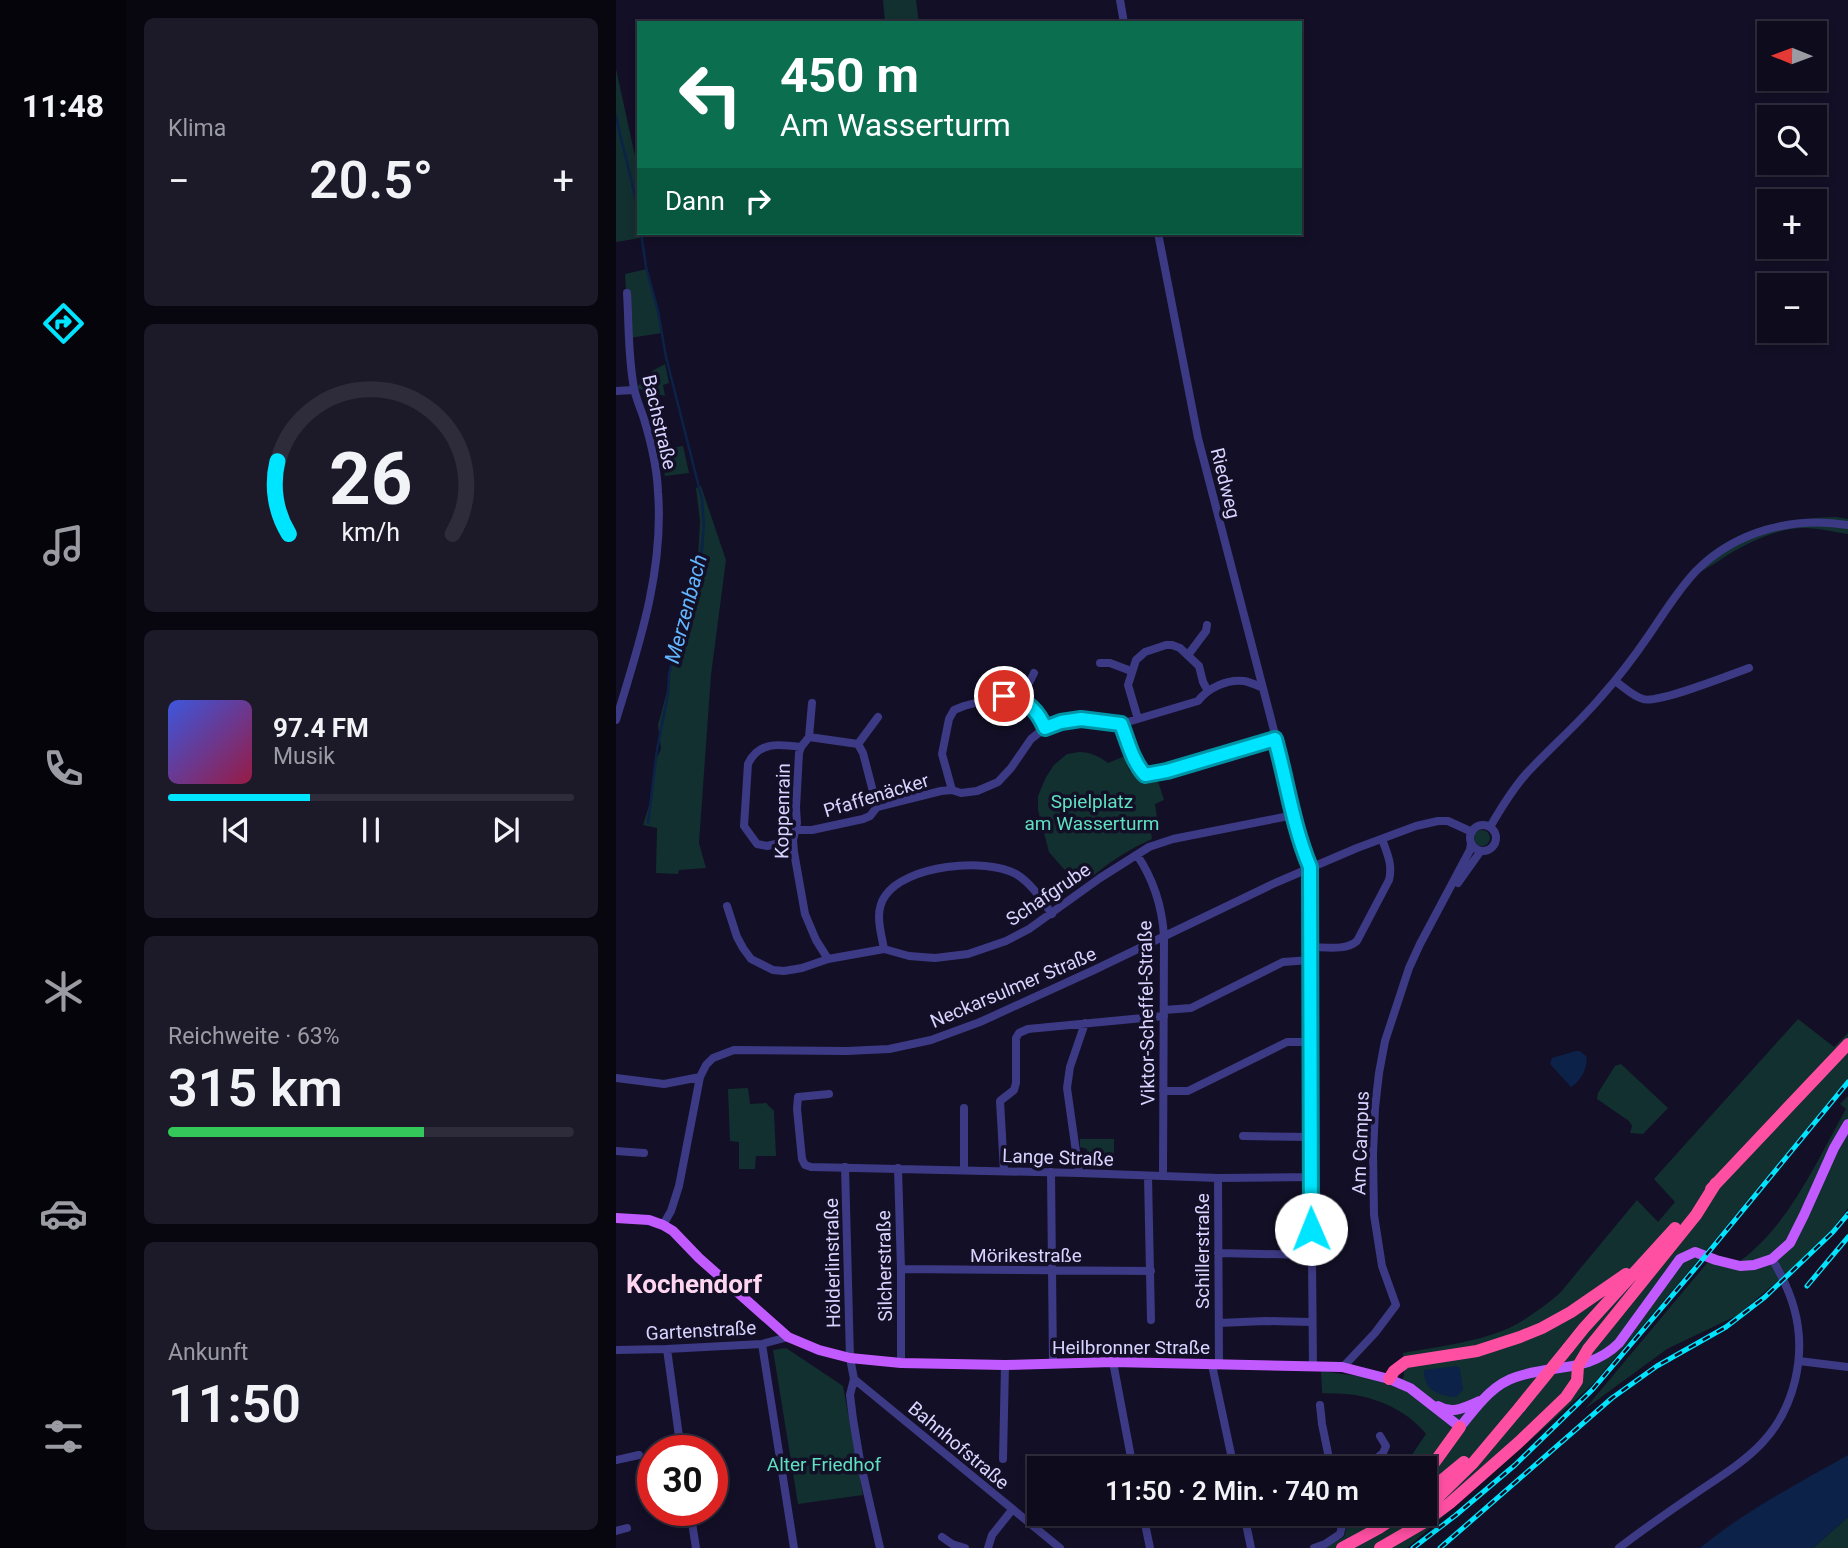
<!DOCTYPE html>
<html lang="de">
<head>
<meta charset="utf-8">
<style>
	body { margin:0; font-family:Roboto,sans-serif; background:#1c1929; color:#f1f3f6; height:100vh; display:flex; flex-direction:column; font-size:26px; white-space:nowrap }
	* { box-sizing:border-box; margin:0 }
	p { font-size:23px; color:#9b9ba3 }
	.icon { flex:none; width:38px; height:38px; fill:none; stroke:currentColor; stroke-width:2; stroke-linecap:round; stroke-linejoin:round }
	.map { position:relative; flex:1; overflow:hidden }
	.details { display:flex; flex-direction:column; gap:18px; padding:18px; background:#08060f; width:490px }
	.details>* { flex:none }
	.banner { position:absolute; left:21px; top:21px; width:665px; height:214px; border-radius:0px; box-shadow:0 4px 10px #0003,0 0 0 2px #2e2b3b; background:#0b6e4f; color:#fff; overflow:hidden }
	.needle { width:46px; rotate:271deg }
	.controls { position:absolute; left:1141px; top:21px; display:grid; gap:14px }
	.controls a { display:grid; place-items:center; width:70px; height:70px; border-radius:0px; background:#0e0b1c; box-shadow:0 4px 10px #0003,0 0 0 2px #2e2b3b; font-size:35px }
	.speed { position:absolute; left:21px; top:1435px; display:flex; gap:14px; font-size:35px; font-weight:700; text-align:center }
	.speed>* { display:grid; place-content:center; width:91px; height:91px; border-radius:50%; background:#0e0b1c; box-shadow:0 4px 10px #0003,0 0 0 2px #2e2b3b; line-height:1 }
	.speed .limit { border:10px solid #d22; background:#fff; color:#111 }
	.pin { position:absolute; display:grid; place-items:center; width:60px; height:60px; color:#fff; margin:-30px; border:4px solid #fff; border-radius:50%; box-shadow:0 2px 7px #0007 }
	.me { position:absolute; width:77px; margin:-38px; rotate:359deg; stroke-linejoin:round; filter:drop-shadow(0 0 5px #0008) }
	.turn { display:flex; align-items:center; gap:24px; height:147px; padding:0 28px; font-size:32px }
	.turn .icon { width:91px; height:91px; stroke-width:2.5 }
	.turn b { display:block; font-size:49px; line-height:60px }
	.then { display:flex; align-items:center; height:66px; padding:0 28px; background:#0003; gap:14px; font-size:26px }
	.big { font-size:52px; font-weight:600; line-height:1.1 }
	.details .card { flex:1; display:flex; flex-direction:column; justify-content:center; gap:10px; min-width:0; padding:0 24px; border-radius:10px; background:#1c1929 }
	.details .dial { align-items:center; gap:0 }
	.dial svg { height:182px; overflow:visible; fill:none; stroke:#2e2b3b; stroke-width:7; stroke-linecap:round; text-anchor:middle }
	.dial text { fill:#f1f3f6; stroke:none }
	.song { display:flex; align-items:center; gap:21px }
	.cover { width:84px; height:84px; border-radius:10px; background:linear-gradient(135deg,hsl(230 70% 55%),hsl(340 70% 35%)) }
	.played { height:7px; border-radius:4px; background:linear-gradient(90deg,#00e5ff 35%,#2e2b3b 35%) }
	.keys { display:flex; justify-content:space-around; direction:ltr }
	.heat { display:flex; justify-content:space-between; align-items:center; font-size:38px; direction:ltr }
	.charge { height:10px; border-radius:5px; background:linear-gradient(90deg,#34c759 63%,#2e2b3b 0) }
	.trip { position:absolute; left:411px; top:1456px; width:410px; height:70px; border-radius:0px; background:#0e0b1c; box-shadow:0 4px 10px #0003,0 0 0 2px #2e2b3b; font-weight:600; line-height:70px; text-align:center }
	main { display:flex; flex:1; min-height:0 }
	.menu { display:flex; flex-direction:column; width:126px; justify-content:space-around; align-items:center; background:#06040b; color:#9b9ba3 }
	.menu .icon { width:49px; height:49px }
	.menu .current { color:#00e5ff }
	.menu b { font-size:32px; color:#f1f3f6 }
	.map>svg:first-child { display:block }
</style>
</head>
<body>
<main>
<nav class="menu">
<b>11:48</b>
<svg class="icon current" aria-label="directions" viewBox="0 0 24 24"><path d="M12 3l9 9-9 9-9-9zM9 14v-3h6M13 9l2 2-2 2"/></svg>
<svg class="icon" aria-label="music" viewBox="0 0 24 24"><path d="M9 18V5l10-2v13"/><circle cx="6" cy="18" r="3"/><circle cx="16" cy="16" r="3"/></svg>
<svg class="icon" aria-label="phone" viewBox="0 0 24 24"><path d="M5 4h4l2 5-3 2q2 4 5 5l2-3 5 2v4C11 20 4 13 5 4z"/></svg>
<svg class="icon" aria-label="climate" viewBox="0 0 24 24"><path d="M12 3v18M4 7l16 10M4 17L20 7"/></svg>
<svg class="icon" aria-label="car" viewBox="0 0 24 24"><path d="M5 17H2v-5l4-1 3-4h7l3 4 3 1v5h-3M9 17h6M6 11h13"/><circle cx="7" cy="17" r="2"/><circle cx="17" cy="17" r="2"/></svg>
<svg class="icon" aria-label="filters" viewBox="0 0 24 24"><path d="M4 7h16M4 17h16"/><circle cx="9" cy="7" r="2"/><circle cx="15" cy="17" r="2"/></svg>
</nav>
<section class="details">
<div class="card"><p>Klima</p>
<div class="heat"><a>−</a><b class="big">20.5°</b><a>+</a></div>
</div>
<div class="card dial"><svg viewBox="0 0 100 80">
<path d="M14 69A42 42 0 1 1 86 69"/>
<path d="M14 69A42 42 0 0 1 9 37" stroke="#00e5ff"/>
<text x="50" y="56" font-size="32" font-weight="700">26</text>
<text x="50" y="72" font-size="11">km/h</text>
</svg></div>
<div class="card">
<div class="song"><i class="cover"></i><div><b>97.4 FM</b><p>Musik</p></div></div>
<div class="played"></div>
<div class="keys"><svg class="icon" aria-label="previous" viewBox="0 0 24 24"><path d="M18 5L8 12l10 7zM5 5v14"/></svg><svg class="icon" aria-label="pause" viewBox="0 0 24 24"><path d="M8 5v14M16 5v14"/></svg><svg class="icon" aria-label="next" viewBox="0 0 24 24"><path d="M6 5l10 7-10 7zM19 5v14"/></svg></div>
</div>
<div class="card"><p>Reichweite · 63%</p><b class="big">315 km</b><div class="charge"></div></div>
<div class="card"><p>Ankunft</p><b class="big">11:50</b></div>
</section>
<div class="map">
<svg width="1232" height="1548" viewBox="0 0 1232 1548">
	<rect width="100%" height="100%" fill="#130f26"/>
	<path fill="#12302f" d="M 267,0 L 300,0 L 303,23 L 269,23 Z
		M 0,69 L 23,174 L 23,233 L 30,233 L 30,237 L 0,242 Z
		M 31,269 L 42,311 L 46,333 L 13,338 L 9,274 Z
		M 49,364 L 53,383 L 47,385 L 49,396 L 20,388 L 38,370 Z
		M 67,446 L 73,473 L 49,476 L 43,450 Z
		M 85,486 L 110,560 L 95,675 L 83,843 L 90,868 L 63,870 L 62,874 L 40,873 L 41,828 L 27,825 L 36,796 L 39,762 L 45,749 L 42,725 L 54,680 L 54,655 L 62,619 L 82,557 L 84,521 L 80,488 Z
		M 1220,517 L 1232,519 L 1232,534 C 1218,532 1202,528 1188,528 C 1167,528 1142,538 1124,548 C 1107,556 1093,570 1076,575 C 1080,569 1084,562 1089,557 C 1126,526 1173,518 1220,517 Z
		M 463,752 C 475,752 482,756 492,763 L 511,755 L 514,758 L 509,760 L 514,772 L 519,770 L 530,779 L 541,778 L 548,800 L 539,804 L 542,824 L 534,826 L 536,839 C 513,849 494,862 474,878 L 471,875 L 459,882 L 433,852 L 422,810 L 422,796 L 430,777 L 438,765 L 451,754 Z
		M858 838a8 8 0 1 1 16 0a8 8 0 1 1-16 0Z
		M 1182,1019 L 1218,1047 L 1232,1033 L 1232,1078 L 1083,1259 L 976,1385 L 900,1453 L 791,1548 L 706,1548 L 728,1537 L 733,1520 L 739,1514 L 808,1514 L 808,1468 L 787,1468 L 810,1434 C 794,1414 769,1401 744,1396 C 732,1393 718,1394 706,1393 L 705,1371 L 756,1378 L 781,1388 L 788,1376 L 787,1353 C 821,1347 869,1341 899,1325 C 915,1316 930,1305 944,1293 L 1021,1200 L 1042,1222 L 1059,1202 L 1038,1179 Z
		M 1005,1064 L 1052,1108 L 1027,1134 L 1014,1133 L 1016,1126 L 1013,1121 L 981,1099 L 982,1093 L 999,1066 Z
		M 132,1088 L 134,1104 L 150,1103 L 158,1111 L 160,1156 L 140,1156 L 139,1169 L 123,1169 L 123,1142 L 114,1141 L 112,1089 Z
		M 1232,1096 L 1232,1208 L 1215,1231 L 1180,1265 L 1122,1315 L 1051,1349 L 969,1409 L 1096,1257 L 1124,1261 C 1174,1224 1200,1162 1230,1109 L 1224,1104 Z
		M 464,1139 L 498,1139 L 498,1161 L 472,1161 L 471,1149 L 464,1147 Z
		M 170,1348 L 227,1386 L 247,1495 L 182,1504 L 157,1350 Z
		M 1232,1517 L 1232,1548 L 1197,1548 L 1231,1518 Z"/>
	<path fill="#0c2248" d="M 960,1051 L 964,1051 L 970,1056 C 973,1067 964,1082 955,1087 L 934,1064 L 936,1058 Z
		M 841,1366 L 844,1368 L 847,1390 L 840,1397 C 830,1397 813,1392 810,1382 C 808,1378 808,1374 808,1370 Z
		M 1232,1455 L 1232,1517 L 1197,1548 L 1084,1548 C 1129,1511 1181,1484 1232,1455 Z"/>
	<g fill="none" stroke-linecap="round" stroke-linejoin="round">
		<path stroke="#0c2248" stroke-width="2.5" d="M 0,116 C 7,150 17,182 23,216
			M 25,233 L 30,267 L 42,311 L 50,357 L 86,499 L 88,525 L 85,559 L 77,585 L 68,605 L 53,675 L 52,694 L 41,750 L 32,823"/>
		<path stroke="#3d3a85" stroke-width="8" d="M 504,0 L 508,23
			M 542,233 L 582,438 L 669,773 L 685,847 L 694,868 L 694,1042 L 697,1367
			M 0,391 L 18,390
			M 572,655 L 590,631 L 591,625
			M 484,663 L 494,663 L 515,671
			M 999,681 C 1008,687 1016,696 1027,699 C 1041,704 1114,675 1133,668
			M 402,698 L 414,681 L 418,673
			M 196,703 L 193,737 L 185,747 L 183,753 L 180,808 L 181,823 L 177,840 L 178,852 L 189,914 L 200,940 L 212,959
			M 522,719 L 512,685 L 520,660 L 529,652 L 550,645 L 556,645 L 564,648 L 583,666 L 587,682 L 592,691
			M 0,720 C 23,645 48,571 42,492 C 41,467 35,442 28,419 C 25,409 20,399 18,388 C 12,357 13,325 11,293
			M 505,724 C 512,741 516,762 529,775 L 551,771 L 659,739
			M 193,737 L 242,744 L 247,753 L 261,807
			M 242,744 L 262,717
			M 336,790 L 326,754 L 333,719 L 338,710 L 348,706 L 385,696 L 402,698 L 416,707 L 424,717 L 429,728
			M854 838a13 13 0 1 1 26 0a13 13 0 1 1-26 0Z
			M 874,827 C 885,808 896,790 910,774 C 934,748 961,725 984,698 C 1002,678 1018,657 1033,635 C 1048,613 1062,590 1080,571 C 1120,531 1177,516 1232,525
			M 179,830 L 196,830 L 247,819 L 254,816 L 261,807 L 325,791 L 336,790 L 345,793 L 361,791 L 382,782 L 395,768 L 415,739 L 429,728 L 445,722 L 465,719 L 505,724 L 582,701 C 592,688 611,679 628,681 C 634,682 640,685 645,687
			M 177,840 L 151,846 L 141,844 L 128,826 L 132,764 C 143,741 163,744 185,747
			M 521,855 C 538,880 546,906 548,936 L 547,1176
			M 842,883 L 864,852
			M 111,906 L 121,937 L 127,948 L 135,959 L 157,970 L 168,971 L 186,968 L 212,959 L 268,949 L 293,956 L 319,958 L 352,954 L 390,941 L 413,929 L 484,878 L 533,847 L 557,839 L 678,815
			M 694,947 C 709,947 730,951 741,941 L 773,880 C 777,865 771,853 766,839
			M 268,949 C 265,932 258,912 269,896 C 290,865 369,857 400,874 C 415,883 426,900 436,914
			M 548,1010 L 575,1008 L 667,962 L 694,960
			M 0,1078 L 48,1084 L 84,1077
			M 547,1091 L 572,1091 L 671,1042 L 694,1042
			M 213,1094 L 182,1097 L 181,1109 L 186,1159 L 189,1165 L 195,1167 L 463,1173 L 602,1178 L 695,1177
			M 627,1136 L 695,1137
			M 0,1151 L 28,1153
			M 229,1167 L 234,1358 L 238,1379 L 444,1548
			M 282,1168 L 285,1269 L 285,1363
			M 348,1170 L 348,1108
			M 388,1171 L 384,1101 L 398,1090 L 400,1083 L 400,1038 L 403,1033 L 412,1029 L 548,1016
			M 435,1172 L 437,1364
			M 463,1173 L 451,1088 L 454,1067 L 469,1023
			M 532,1176 L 535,1320
			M 602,1178 L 603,1365
			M 47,1225 L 55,1211 L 63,1186 L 84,1077 L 90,1065 L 97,1058 L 118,1050 L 231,1051 L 273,1049 L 315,1040 L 364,1022 L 478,970 L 659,883 L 741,848 L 800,826 L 822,821 L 832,821 L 856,832
			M 602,1253 L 695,1255
			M 285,1269 L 535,1271
			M 603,1323 L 649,1321 L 695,1322
			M 146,1344 L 178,1548
			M 51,1349 L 65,1451
			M 0,1350 L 51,1349 L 146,1344 L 172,1337
			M 1183,1361 L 1232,1367
			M 497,1362 L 517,1468
			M 596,1365 L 618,1468
			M 727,1367 L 759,1333 L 780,1305 L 766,1266 L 758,1215 L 757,1154 L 759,1108 L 763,1073 L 769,1041 L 793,968 L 804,944 L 854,850 L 855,843
			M 238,1379 L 234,1395 L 237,1419 L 244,1461 L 264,1548
			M 704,1405 L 706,1424 L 715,1468
			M 387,1459 L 389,1365
			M 0,1460 L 23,1455
			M 749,1468 L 767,1453 L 770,1446 L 764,1436
			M 74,1510 L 80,1548
			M 527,1514 L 534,1548
			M 628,1514 L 635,1548
			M 0,1531 L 11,1528
			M 326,1537 L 336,1544 L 349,1548
			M 372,1548 L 376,1535 L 396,1510
			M 698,1548 L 709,1544 L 724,1534 L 726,1526 L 723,1514
			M 1003,1548 C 1030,1527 1058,1508 1086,1489 C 1107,1475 1129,1461 1146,1443 C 1179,1408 1191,1354 1178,1308 C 1173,1290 1165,1274 1156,1259"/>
		<path stroke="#c25bff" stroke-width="10" d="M 0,1218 L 33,1220 L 47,1225 L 57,1231 L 83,1258 L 172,1337 L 203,1350 L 234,1358 L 285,1363 L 389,1365 L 497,1362 L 726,1367 L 773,1379 L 794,1388 L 844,1427 C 860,1408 875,1385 900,1377 C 937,1364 973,1373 1003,1343 L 1064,1259 L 1079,1252 L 1100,1260 L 1124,1266 L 1138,1265 L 1156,1259 L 1174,1243 L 1188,1215 L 1218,1148 L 1232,1124
			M 822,1406 C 837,1415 849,1407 864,1401"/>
		<path stroke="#ff4fa3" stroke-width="12" d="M 1095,1189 L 1232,1044
			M 952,1348 L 968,1328 L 1059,1228
			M 773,1379 L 778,1371 L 790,1362 L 861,1351 L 904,1337 L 926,1328 L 955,1312 L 1010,1274
			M 808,1477 L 844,1427
			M 808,1495 L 848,1462
			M 808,1511 L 857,1463 L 904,1407
			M 726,1548 L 763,1528 L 784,1514
			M 764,1548 L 807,1523 L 834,1503 L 903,1442 L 950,1397 L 961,1381 L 962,1366 L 972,1349 L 1080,1215 L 1100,1183"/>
		<defs>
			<path id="rail" d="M 1191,1286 L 1232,1237
				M 797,1548 L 840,1515 L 899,1465 L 977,1389 L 1082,1265 L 1232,1082
				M 824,1548 L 996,1398 L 1041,1366 L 1110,1327 L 1149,1297 L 1217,1232 L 1232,1214"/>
		</defs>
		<use href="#rail" stroke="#00e5ff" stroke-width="5"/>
		<use href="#rail" stroke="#130f26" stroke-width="2.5" stroke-dasharray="8" stroke-linecap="butt"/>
		<path stroke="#ff4fa3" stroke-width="12" d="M 904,1407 L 952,1348"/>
	</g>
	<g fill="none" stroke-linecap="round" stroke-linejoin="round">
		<defs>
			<path id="route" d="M 388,696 C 409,698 421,709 429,728 L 445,722 L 465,719 L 505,724 C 512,741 516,761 529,775 L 551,771 L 659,739 C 671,782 677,827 694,867 L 695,1229"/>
		</defs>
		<use href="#route" stroke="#0095a6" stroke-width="18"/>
		<use href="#route" stroke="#00e5ff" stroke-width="12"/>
	</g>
	<g text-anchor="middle" stroke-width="7" stroke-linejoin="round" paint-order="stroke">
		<g font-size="19" fill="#d9d4ff" stroke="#130f26">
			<text transform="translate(44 422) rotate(77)" y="7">Bachstraße</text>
			<text transform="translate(610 483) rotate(76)" y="7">Riedweg</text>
			<text transform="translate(260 795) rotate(-17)" y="7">Pfaffenäcker</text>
			<text transform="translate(166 811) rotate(-89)" y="7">Koppenrain</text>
			<text transform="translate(432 894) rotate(-34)" y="7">Schafgrube</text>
			<text transform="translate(397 987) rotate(-23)" y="7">Neckarsulmer Straße</text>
			<text transform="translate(530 1013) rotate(-91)" y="7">Viktor-Scheffel-Straße</text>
			<text transform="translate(744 1143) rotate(-88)" y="7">Am Campus</text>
			<text transform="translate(442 1157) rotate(2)" y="7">Lange Straße</text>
			<text transform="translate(586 1251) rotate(-90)" y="7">Schillerstraße</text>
			<text x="410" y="1262">Mörikestraße</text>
			<text transform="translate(216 1263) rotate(-91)" y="7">Hölderlinstraße</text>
			<text transform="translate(268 1266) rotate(-91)" y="7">Silcherstraße</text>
			<text transform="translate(85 1330) rotate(-3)" y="7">Gartenstraße</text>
			<text x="515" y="1354">Heilbronner Straße</text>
			<text transform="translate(343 1445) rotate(40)" y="7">Bahnhofstraße</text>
		</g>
		<g font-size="19" fill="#5fe0c0" stroke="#130f26">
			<text x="476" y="808">Spielplatz<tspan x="476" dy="22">am Wasserturm</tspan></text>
			<text x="208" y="1471">Alter Friedhof</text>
		</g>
		<g font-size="21" font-style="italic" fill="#62b6ff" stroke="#130f26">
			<text transform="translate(70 609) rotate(-75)" y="7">Merzenbach</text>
		</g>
		<g font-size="26" font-weight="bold" fill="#ffd6f0" stroke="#130f26">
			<text x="78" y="1293">Kochendorf</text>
		</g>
	</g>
</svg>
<div class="controls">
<a><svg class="needle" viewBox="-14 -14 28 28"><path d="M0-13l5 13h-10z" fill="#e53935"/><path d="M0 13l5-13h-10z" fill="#9b9ba3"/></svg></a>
<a><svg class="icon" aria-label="search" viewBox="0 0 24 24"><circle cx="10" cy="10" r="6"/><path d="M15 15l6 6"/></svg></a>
<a>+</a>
<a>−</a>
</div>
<div class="speed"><div class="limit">30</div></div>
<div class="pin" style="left:388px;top:696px;background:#d93025"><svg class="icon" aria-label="arrive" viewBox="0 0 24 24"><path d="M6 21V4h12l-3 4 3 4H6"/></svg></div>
<svg class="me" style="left:695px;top:1229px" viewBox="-20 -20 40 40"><circle r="19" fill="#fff"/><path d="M0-13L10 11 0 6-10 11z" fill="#00e5ff"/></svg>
<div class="trip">11:50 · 2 Min. · 740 m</div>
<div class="banner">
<div class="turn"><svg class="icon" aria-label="left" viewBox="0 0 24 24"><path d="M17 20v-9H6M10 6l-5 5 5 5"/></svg><div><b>450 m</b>Am Wasserturm</div></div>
<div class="then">Dann<svg class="icon" aria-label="right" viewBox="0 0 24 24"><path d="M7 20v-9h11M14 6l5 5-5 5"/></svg></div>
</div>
</div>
</main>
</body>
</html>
